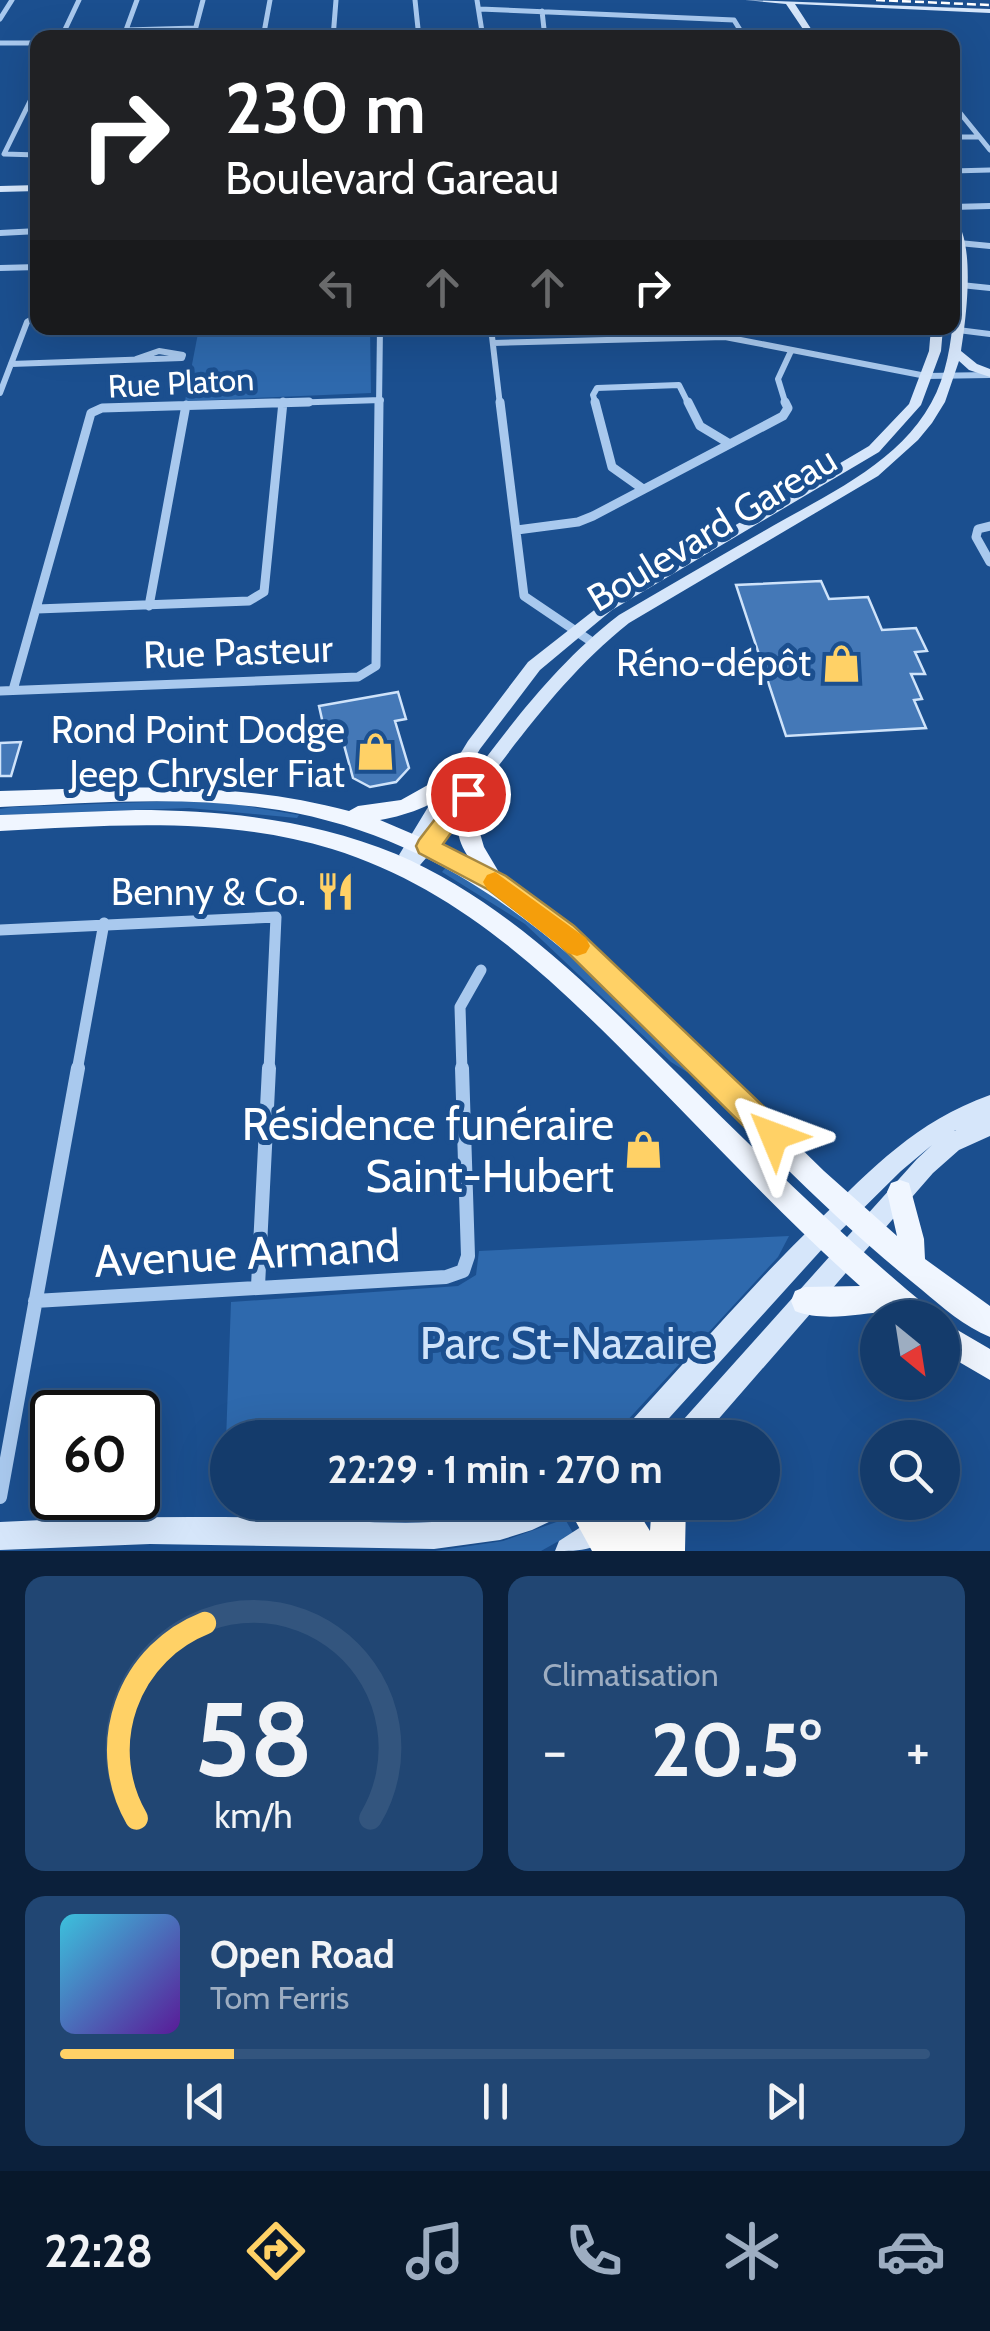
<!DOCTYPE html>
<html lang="fr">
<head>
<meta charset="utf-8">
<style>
	body { margin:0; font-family:Cabin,sans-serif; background:#214673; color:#f1f3f6; height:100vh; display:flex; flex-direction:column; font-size:38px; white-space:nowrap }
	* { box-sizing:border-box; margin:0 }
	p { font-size:32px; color:#9dadc1 }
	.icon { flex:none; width:55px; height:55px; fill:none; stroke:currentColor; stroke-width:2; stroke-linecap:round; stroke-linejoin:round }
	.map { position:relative; height:1551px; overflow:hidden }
	.details { display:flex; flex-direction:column; gap:25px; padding:25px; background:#0b203b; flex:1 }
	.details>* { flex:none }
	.guide { position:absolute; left:30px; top:30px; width:930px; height:305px; border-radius:20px; box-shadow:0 10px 40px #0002,0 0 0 2px #33557e; background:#202124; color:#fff; overflow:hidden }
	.needle { width:65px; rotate:150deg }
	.fabs { position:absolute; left:860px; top:1300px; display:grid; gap:20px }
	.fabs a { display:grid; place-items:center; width:100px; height:100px; border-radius:50%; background:#143b6b; box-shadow:0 10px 40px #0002,0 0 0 2px #33557e; font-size:50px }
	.speed { position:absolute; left:30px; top:1390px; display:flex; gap:20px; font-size:50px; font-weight:700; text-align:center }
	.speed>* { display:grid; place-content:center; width:130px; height:130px; border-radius:50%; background:#143b6b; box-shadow:0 10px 40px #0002,0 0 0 2px #33557e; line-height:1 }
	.speed .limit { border:5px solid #111; border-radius:15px; background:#fff; color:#111 }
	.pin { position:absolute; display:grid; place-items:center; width:85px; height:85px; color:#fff; margin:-42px; border:5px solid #fff; border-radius:50%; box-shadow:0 2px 10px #0007 }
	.me { position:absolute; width:110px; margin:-55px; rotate:314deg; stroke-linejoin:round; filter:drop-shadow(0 0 8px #0008) }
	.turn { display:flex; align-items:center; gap:35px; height:210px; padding:0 30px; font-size:45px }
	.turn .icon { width:130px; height:130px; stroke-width:2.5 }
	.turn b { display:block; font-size:70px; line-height:85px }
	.lanes { display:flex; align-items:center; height:95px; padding:0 30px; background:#0003; justify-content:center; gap:50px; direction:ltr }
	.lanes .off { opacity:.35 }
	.big { font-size:75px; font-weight:700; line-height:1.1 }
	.details .card { flex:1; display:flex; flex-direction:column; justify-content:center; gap:15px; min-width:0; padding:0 35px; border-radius:20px; background:#214673 }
	.details .dial { align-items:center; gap:0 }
	.dial svg { height:260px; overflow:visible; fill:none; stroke:#33557e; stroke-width:7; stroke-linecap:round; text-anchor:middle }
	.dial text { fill:#f1f3f6; stroke:none }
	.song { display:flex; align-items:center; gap:30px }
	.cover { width:120px; height:120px; border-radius:15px; background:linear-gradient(135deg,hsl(190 70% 55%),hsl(270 70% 35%)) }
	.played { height:10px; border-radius:5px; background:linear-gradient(90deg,#ffd166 20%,#33557e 20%) }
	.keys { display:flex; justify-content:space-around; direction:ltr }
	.heat { display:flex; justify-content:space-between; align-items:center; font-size:55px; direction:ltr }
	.details .tiles { flex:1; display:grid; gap:25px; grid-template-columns:1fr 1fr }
	.card:last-child { grid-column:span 2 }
	.trip { position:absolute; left:210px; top:1420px; width:570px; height:100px; border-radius:50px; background:#143b6b; box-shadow:0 10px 40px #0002,0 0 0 2px #33557e; font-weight:700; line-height:100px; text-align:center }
	.menu { display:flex; height:160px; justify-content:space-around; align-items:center; background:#08182b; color:#9dadc1 }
	.menu .icon { width:70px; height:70px }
	.menu .on { color:#ffd166 }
	.menu b { font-size:45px; color:#f1f3f6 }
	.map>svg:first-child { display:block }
</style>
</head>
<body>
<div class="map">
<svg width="990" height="1551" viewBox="0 0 990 1551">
	<rect width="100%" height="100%" fill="#1b4f8f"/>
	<path fill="#2e69ad" d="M 199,328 L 370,328 L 371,393 L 185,401 Z
		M 176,801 L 234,804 L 299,815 L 297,818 L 189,808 L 0,815 L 0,809 L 13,807 Z
		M 446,867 C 541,916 614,997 690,1070 L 687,1072 L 671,1062 L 525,924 L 442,872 Z
		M 789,1236 L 778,1257 L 612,1437 L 228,1438 L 227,1498 L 224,1496 L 231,1302 L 458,1286 L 476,1275 L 479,1251 Z
		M 565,1519 L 573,1533 L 541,1551 L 435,1551 L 503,1541 Z"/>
	<path fill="#4478b7" stroke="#cfe3fa" stroke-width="2.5" d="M 821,581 L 829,599 L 868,597 L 882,630 L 916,628 L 927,651 L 915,652 L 925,674 L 911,674 L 922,699 L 914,700 L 926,728 L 786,736 L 736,585 Z
		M 398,692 L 406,719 L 395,721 L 409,768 L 396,782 L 370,787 L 353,778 L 341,734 L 326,737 L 319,706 Z
		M 21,742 L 11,776 L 0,776 L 0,743 Z"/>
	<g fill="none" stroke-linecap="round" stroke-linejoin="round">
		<path stroke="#a9c9ee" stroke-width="5" d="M 137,0 L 126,30 L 196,28
			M 415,0 L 419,38
			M 477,0 L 483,38
			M 480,9 L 734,20 L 745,38
			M 542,11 L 545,38
			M 0,19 L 12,0
			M 61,38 L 79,0
			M 193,38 L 203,0
			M 263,38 L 270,0
			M 333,38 L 336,0
			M 606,38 L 604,32 L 711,38
			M 0,43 L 38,43
			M 38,85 L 4,154 L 38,155
			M 952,103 L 990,150
			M 952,137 L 979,137
			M 952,171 L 990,170"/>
		<path stroke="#a9c9ee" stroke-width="6" d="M 952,207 L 990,206
			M 0,233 L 38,231
			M 959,243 L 990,246
			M 0,268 L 38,267
			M 961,285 L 990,288
			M 491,328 L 500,405
			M 958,330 L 990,334
			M 493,343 L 725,337 L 926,376 L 990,375
			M 11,364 L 182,358 L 183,355 L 159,351 L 136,359
			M 0,393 L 27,322 L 38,316
			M 222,405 L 381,400
			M 379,405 L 380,328
			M 596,405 L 593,395 L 597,388 L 679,385 L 689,405
			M 786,405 L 778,379 L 791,351"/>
		<path stroke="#a9c9ee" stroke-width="9" d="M 500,402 L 524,596 L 592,642
			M 595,402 L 612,467 L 643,489
			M 688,402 L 700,426 L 730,444
			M 990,526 L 978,529 L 976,537 L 990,562
			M 517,530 L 578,522 L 593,516 L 783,416 L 788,408 L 785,402
			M 149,606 L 186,405
			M 37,609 L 249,601 L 264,592 L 283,402
			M 13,690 L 91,413 L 102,408 L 309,402
			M 0,691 L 358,677 L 376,666 L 379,402"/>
		<path stroke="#a9c9ee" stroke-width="11" d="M 0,930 L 276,917 L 269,1071
			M 77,1071 L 104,923
			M 462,1071 L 460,1007 L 481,970"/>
		<path stroke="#a9c9ee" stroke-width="14" d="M 258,1286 L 269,1068
			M 35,1301 L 446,1277 L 463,1271 L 468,1256 L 462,1068
			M 0,1497 L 78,1068"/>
		<path fill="#d6e6fa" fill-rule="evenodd" d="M 745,0 L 990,9 L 990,13 L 795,4 L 817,38 L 809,38 L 786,4 Z
			M 38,185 L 38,191 L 0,192 L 0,186 Z
			M 952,215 C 977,238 966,319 961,351 L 977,364 L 990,369 L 990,377 L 969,370 L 959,361 L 945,402 L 932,423 L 918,440 L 878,476 L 629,623 C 540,694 489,788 414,872 L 400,872 L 398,867 L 402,860 L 399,855 L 468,741 L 528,662 L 602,604 L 869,446 L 909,404 L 929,351 L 931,328 L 943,328 L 941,351 L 921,405 L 879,452 L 612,610 L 540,670 L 480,749 L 441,816 C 500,742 543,674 619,615 C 667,587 715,559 764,531 C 829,493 914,458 941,381 C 960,326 952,272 952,215 Z
			M 990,1095 L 990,1115 L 954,1131 L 990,1115 L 990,1136 L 959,1150 L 933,1173 L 702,1438 L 671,1438 L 675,1429 L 917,1159 L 932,1145 L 901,1171 L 824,1247 L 651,1438 L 620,1438 L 624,1429 C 688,1359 750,1287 818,1221 C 874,1167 915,1122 990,1095 Z
			M 533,1502 L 576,1502 L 572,1511 L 532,1530 L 500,1540 L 434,1549 L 150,1544 L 0,1550 L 0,1522 C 94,1517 188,1516 283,1518 C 365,1520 455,1534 533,1502 Z
			M 601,1514 L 611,1517 L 614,1527 C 603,1551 580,1551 555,1551 L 559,1541 Z"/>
		<path fill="#f0f6ff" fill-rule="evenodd" d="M 483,771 L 493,778 L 479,830 L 484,847 L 503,879 L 547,910 L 623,975 L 824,1171 L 897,1236 L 887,1192 L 891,1183 L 900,1180 L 909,1183 L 924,1239 L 925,1259 L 990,1306 L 990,1337 C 965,1327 942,1307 922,1290 C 871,1249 823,1205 776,1158 C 627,1010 499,847 279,810 C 187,795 93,803 0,807 L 0,791 C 118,787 234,780 349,811 L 358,806 L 401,800 L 451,772 L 461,779 C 443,803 409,815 380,820 L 469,858 C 463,849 458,839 458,828 C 458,812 468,776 483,771 Z
			M 136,810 C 225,810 313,820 396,854 C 508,902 595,992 680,1076 C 761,1156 841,1236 929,1308 L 933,1318 L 897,1318 L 889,1311 C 860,1314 823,1322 795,1311 L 791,1301 L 795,1291 L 805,1287 L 860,1286 C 786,1220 719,1148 649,1077 C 557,984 462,889 332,849 C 225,816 111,825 0,831 L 0,815 Z
			M 942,1321 L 990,1349 L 990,1380 L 942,1352 Z"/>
		<path fill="#fff" fill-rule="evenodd" d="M 565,1502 L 632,1502 L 650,1531 L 652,1502 L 686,1502 L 685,1551 L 592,1551 Z"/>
		<path stroke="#fff" stroke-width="2.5" stroke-dasharray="9 4" stroke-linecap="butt" d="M 876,0 L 990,5"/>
	</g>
	<path fill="#ffd166" stroke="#a68842" stroke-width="2.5" d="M 468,786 L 479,794 L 443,844 L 506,876 L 574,926 L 785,1127 L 789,1136 L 785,1146 L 774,1149 L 764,1146 L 556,941 L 489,890 L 419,853 L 416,846 L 419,840 L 459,788 Z"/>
	<path fill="#f59e0b" d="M 495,872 L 586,938 L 590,946 L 586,953 L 577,956 L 568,953 L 487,889 L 483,882 L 487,875 Z"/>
	<defs>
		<symbol id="shop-bare" viewBox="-9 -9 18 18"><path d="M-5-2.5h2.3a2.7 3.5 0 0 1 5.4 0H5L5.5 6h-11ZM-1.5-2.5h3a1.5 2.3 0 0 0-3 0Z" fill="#ffd166" stroke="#1b4f8f" stroke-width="2.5" paint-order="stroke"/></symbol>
		<symbol id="restaurant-bare" viewBox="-9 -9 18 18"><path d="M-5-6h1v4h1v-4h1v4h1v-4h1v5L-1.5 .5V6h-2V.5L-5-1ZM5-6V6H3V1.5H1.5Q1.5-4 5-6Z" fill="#ffd166" stroke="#1b4f8f" stroke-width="2.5" paint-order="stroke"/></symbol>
	</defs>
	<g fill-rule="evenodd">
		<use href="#shop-bare" x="814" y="636" width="55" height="55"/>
		<use href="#shop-bare" x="348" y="724" width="55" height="55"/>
		<use href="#restaurant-bare" x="308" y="864" width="55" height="55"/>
		<use href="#shop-bare" x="616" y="1122" width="55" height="55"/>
	</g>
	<g text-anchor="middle" stroke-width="10" stroke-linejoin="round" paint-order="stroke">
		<g font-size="32" fill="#fff" stroke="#1b4f8f">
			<text transform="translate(181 383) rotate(-3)" y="11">Rue Platon</text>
		</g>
		<g font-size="38" fill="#fff" stroke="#1b4f8f">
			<text transform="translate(712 529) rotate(-31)" y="13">Boulevard Gareau</text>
			<text transform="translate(238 652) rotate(-2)" y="13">Rue Pasteur</text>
		</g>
		<g font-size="38" fill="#fff" stroke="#1b4f8f" text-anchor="end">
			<text x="811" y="676">Réno-dépôt</text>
			<text x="345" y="743">Rond Point Dodge<tspan x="345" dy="44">Jeep Chrysler Fiat</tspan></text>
			<text x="306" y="905">Benny &amp; Co.</text>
		</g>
		<g font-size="45" fill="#fff" stroke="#1b4f8f" text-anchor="end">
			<text x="614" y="1140">Résidence funéraire<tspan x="614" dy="52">Saint-Hubert</tspan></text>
		</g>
		<g font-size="45" fill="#fff" stroke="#1b4f8f">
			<text transform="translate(247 1253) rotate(-3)" y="16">Avenue Armand</text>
		</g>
		<g font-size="45" fill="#cfe3fa" stroke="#1b4f8f">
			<text x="566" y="1359">Parc St-Nazaire</text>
		</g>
	</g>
</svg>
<div class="fabs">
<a><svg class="needle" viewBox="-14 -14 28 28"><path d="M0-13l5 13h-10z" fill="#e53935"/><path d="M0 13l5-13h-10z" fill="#9dadc1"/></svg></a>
<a><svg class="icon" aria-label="search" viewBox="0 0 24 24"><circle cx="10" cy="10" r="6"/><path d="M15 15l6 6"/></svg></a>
</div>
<div class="speed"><div class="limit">60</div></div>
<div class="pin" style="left:468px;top:794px;background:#d93025"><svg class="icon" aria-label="arrive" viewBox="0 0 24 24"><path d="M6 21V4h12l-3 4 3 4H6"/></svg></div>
<svg class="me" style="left:774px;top:1136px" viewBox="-20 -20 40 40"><path d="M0-17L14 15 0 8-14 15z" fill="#ffd166" stroke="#fff" stroke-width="4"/></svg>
<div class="trip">22:29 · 1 min · 270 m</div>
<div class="guide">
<div class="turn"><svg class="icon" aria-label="right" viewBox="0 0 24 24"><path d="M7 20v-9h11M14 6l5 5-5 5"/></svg><div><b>230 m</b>Boulevard Gareau</div></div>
<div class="lanes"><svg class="icon off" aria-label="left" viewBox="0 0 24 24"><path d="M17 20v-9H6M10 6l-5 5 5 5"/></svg><svg class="icon off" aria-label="ahead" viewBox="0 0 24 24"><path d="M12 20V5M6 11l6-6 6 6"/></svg><svg class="icon off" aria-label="ahead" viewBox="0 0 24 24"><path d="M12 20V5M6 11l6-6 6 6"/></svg><svg class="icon" aria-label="right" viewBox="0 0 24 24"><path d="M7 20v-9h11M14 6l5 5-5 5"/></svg></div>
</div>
</div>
<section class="details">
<div class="tiles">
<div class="card dial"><svg viewBox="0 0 100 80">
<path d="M14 69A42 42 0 1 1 86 69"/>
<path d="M14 69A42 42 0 0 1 35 9" stroke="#ffd166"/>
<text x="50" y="56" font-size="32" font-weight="700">58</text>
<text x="50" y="72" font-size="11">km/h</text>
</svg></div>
<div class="card"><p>Climatisation</p>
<div class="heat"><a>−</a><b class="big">20.5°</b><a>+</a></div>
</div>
<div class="card">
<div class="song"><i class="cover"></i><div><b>Open Road</b><p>Tom Ferris</p></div></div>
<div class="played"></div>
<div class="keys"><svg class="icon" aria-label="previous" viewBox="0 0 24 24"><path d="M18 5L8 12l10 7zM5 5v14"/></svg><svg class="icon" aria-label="pause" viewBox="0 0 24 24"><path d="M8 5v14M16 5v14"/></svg><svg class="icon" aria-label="next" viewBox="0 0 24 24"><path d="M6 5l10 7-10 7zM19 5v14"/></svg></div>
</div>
</div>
</section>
<nav class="menu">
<b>22:28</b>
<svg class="icon on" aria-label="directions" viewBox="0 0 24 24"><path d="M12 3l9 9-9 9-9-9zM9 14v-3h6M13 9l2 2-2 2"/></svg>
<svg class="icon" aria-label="music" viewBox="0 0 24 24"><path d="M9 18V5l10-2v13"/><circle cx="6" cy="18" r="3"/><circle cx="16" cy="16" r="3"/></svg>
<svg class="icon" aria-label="phone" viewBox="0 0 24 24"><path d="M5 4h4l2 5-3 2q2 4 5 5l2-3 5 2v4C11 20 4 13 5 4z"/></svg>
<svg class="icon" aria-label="climate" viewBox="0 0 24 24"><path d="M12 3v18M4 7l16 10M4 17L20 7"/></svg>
<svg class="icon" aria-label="car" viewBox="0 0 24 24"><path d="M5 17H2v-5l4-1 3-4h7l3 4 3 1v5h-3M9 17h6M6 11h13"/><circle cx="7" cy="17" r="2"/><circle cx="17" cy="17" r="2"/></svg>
</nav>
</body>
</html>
